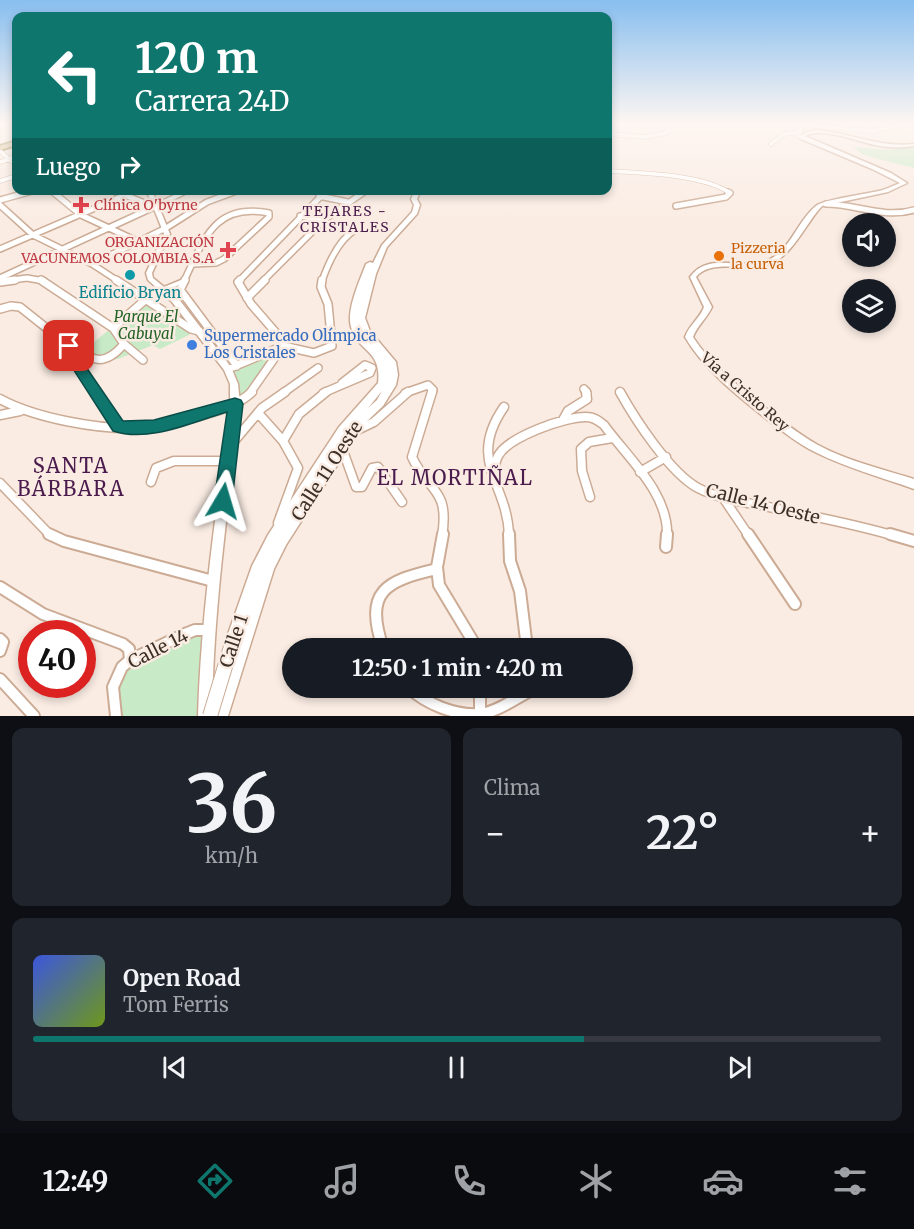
<!DOCTYPE html>
<html lang="es">
<head>
<meta charset="utf-8">
<style>
	body { margin:0; font-family:Merriweather,serif; background:#20242c; color:#f1f3f6; height:100vh; display:flex; flex-direction:column; font-size:22px; white-space:nowrap }
	* { box-sizing:border-box; margin:0 }
	p { font-size:20px; color:#9ea1a6 }
	.icon { flex:none; width:33px; height:33px; fill:none; stroke:currentColor; stroke-width:2; stroke-linecap:round; stroke-linejoin:round }
	.map { position:relative; height:716px; overflow:hidden }
	.sheet { display:flex; flex-direction:column; gap:12px; padding:12px; background:#0d0f14; flex:1 }
	.sheet>* { flex:none }
	.guide { position:absolute; left:12px; top:12px; width:600px; height:183px; border-radius:12px; box-shadow:0 3px 9px #0003; background:#0f766e; color:#fff; overflow:hidden }
	.fabs { position:absolute; left:842px; top:213px; display:grid; gap:12px }
	.fabs a { display:grid; place-items:center; width:54px; height:54px; border-radius:50%; background:#171b24; box-shadow:0 3px 9px #0003; font-size:30px }
	.speed { position:absolute; left:18px; top:620px; display:flex; gap:12px; font-size:30px; font-weight:700; text-align:center }
	.speed>* { display:grid; place-content:center; width:78px; height:78px; border-radius:50%; background:#171b24; box-shadow:0 3px 9px #0003; line-height:1 }
	.speed .limit { border:9px solid #d22; background:#fff; color:#111 }
	.pin { position:absolute; display:grid; place-items:center; width:51px; height:51px; color:#fff; margin:-26px; border-radius:12px; box-shadow:0 3px 9px #0006 }
	.me { position:absolute; width:66px; margin:-33px; rotate:7deg; stroke-linejoin:round; filter:drop-shadow(0 0 4px #0008) }
	.turn { display:flex; align-items:center; gap:21px; height:126px; padding:0 24px; font-size:27px }
	.turn .icon { width:78px; height:78px; stroke-width:2.5 }
	.turn b { display:block; font-size:42px; line-height:51px }
	.then { display:flex; align-items:center; height:57px; padding:0 24px; background:#0003; gap:12px; font-size:22px }
	.big { font-size:45px; font-weight:700; line-height:1.1 }
	.sheet .tile { flex:1; display:flex; flex-direction:column; justify-content:center; gap:9px; min-width:0; padding:0 21px; border-radius:12px; background:#20242c }
	.sheet .dial { align-items:center; gap:0 }
	.dial b { font-size:78px; line-height:1 }
	.song { display:flex; align-items:center; gap:18px }
	.cover { width:72px; height:72px; border-radius:9px; background:linear-gradient(135deg,hsl(230 70% 55%),hsl(80 70% 35%)) }
	.played { height:6px; border-radius:3px; background:linear-gradient(90deg,#0f766e 65%,#363941 65%) }
	.keys { display:flex; justify-content:space-around; direction:ltr }
	.heat { display:flex; justify-content:space-between; align-items:center; font-size:33px; direction:ltr }
	.sheet .tiles { flex:1; display:grid; gap:12px; grid-template-columns:1fr 1fr }
	.tile:last-child { grid-column:span 2 }
	.trip { position:absolute; left:282px; top:638px; width:351px; height:60px; border-radius:30px; background:#171b24; box-shadow:0 3px 9px #0003; font-weight:700; line-height:60px; text-align:center }
	.dock { display:flex; height:96px; justify-content:space-around; align-items:center; background:#090b0e; color:#9ea1a6 }
	.dock .icon { width:42px; height:42px }
	.dock .selected { color:#0f766e }
	.dock b { font-size:27px; color:#f1f3f6 }
	.map>svg:first-child { display:block }
</style>
</head>
<body>
<div class="map">
<svg width="914" height="716" viewBox="0 0 914 716">
	<rect width="100%" height="100%" fill="#faece3"/>
	<path fill="#c9eac7" d="M 853,147 L 894,150 L 892,148 L 914,148 L 914,168 L 863,155 Z
		M 145,300 L 191,329 L 189,335 L 160,349 L 153,345 L 118,359 L 98,361 L 80,368 L 69,346 L 82,352 Z
		M 274,353 L 245,394 L 239,398 L 239,382 L 233,371 Z
		M 209,630 L 204,716 L 116,716 L 115,678 L 130,660 Z"/>
	<g fill="none" stroke-linecap="round" stroke-linejoin="round">
		<defs>
			<path id="minor-far4" d="M 0,128 L 10,123
				M 608,134 L 645,137 L 666,133 L 672,123
				M 803,138 L 797,135 L 804,125 L 872,131 L 914,123
				M 771,144 L 784,134 L 800,132
				M 0,151 L 16,165
				M 0,162 L 16,157
				M 608,171 C 642,173 702,174 730,193
				M 0,181 L 16,176
				M 51,190 L 55,193
				M 24,193 L 35,190
				M 129,193 L 136,190
				M 230,193 L 239,190
				M 323,193 L 328,190
				M 361,193 L 366,190"/>
			<path id="minor-far3" d="M 53,192 L 81,215 L 137,241
				M 125,195 L 154,207
				M 319,196 L 348,202
				M 0,200 L 29,192
				M 826,204 C 856,204 884,219 914,210
				M 0,205 L 33,235 L 92,264 L 118,281
				M 676,206 L 726,197 L 730,193 L 728,192
				M 300,216 L 324,220
				M 0,249 L 132,192
				M 92,264 L 166,228 L 207,202 L 234,192
				M 0,278 L 154,207
				M 4,281 L 27,278 L 44,281
				M 184,281 C 204,240 214,202 269,213 L 269,217 L 224,259 L 216,263 L 193,264
				M 239,281 L 325,192
				M 263,281 L 324,220 L 364,192
				M 322,281 C 328,264 338,240 355,230"/>
			<path id="minor-far2" d="M 41,280 L 113,328 L 124,344 C 103,369 92,359 69,346
				M 116,280 L 191,329 L 199,331
				M 240,280 L 238,282 L 251,304 L 283,341 L 283,346
				M 0,282 L 15,280
				M 181,291 L 237,366
				M 247,298 L 265,280
				M 175,300 L 185,280
				M 0,309 L 11,306 L 20,307 L 69,346 L 97,393
				M 113,328 L 145,300
				M 124,344 L 143,360
				M 283,346 L 314,353 L 332,346 L 328,304 L 321,287 L 322,280
				M 233,367 L 283,346
				M 584,389 L 587,393
				M 250,393 L 283,346
				M 283,393 L 318,368
				M 323,393 L 370,373 L 372,368 L 365,365 L 342,383
				M 405,393 L 428,385 L 433,390 L 432,393"/>
			<path id="minor-far1" d="M 96,392 L 119,427
				M 432,392 L 412,457 C 428,492 450,488 442,536
				M 620,392 C 635,419 670,473 698,488 C 721,500 749,503 774,508 C 815,517 855,524 895,536
				M 0,399 C 35,418 99,430 139,428 C 160,427 182,421 203,415 C 220,410 238,405 252,392
				M 504,407 C 466,462 508,483 509,536
				M 258,413 L 283,441 L 298,468 L 278,523
				M 0,415 L 20,411
				M 563,420 L 568,411 L 587,399 L 586,392
				M 355,431 L 374,422 L 408,392
				M 283,441 L 299,414 L 326,392
				M 230,446 L 262,408 L 285,392
				M 342,448 L 356,487 L 362,487 L 372,468 L 378,467 L 402,502
				M 640,472 L 666,457
				M 493,475 C 494,469 495,462 498,456 C 508,437 566,416 587,417 C 594,417 599,421 604,425 C 627,457 669,493 667,536
				M 151,482 L 156,468 L 174,461 L 228,461
				M 0,483 L 51,536
				M 722,496 L 749,536
				M 590,497 L 582,471 L 581,449 L 589,442 L 612,438"/>
			<path id="minor" d="M 49,534 L 64,541 L 213,581
				M 443,534 L 437,567 L 439,585 L 477,648
				M 509,534 L 510,561 L 520,591 L 527,648
				M 748,534 L 795,604
				M 890,534 L 914,541
				M 666,547 L 667,534
				M 0,587 L 43,614 L 123,644 L 129,649 L 130,660
				M 0,639 L 3,642 L 0,651
				M 383,648 C 364,591 385,581 437,569
				M 0,679 L 34,716
				M 408,687 C 426,704 455,716 481,714 C 499,711 516,698 532,690 L 532,687
				M 480,687 L 480,714
				M 116,716 L 113,687 L 122,667 L 130,660 L 185,634 L 195,630 L 209,630"/>
			<path id="tertiary" d="M 817,130 C 850,133 880,148 914,144 L 914,146 C 901,148 888,148 875,145 C 855,141 824,127 805,136 L 891,173 L 907,183 L 888,192 L 822,206 C 805,224 793,256 768,265 C 747,272 711,258 696,277 L 712,307 C 707,318 697,326 693,337 C 710,364 737,385 762,405 C 780,419 798,434 818,445 C 848,461 882,469 914,479 L 914,489 C 881,477 846,468 815,452 C 798,444 784,432 769,421 C 739,397 705,371 685,337 C 689,325 700,318 704,307 L 690,277 C 708,252 738,269 763,262 C 790,254 796,222 816,206 C 824,199 869,194 883,190 C 889,188 895,185 900,183 L 872,169 L 801,139 L 800,136 L 807,132 Z
				M 146,190 L 152,190 L 157,203 L 185,190 L 193,190 L 159,207 L 170,234 L 152,273 L 153,278 L 164,287 L 181,280 L 185,280 L 185,282 L 168,290 L 178,298 L 231,367 L 238,384 L 240,404 C 228,508 213,611 212,716 L 198,716 C 201,611 217,508 230,404 L 230,384 L 224,370 L 172,302 L 148,280 L 146,273 L 164,234 L 154,209 L 151,207 L 153,206 Z"/>
			<path id="secondary" d="M 415,190 L 421,190 L 417,199 L 420,205 L 417,214 L 387,247 L 376,274 L 365,318 L 370,331 L 396,362 L 398,375 L 396,385 L 383,406 L 363,425 L 286,545 L 274,569 L 228,716 L 212,716 L 236,643 L 234,644 L 229,642 L 227,637 L 252,566 L 268,535 L 339,427 L 378,383 C 382,349 358,353 351,327 C 346,310 360,280 366,264 L 370,262 L 373,263 L 382,245 L 412,212 L 414,205 L 411,199 ZM 358,322 L 362,332 L 372,345 L 362,335 ZM 382,391 L 377,400 L 368,408 Z"/>
			<path id="primary" d="M 16,141 L 16,145 L 0,150 L 0,146 Z"/>
		</defs>
		<use href="#minor-far4" stroke="#ccab95" stroke-width="5"/>
		<use href="#minor-far3" stroke="#ccab95" stroke-width="8"/>
		<use href="#minor-far2" stroke="#ccab95" stroke-width="10"/>
		<use href="#minor-far1" stroke="#ccab95" stroke-width="11"/>
		<use href="#minor" stroke="#ccab95" stroke-width="14"/>
		<use href="#tertiary" stroke="#ccab95" stroke-width="3"/>
		<use href="#secondary" stroke="#ccab95" stroke-width="3"/>
		<use href="#primary" stroke="#876823" stroke-width="4"/>
		<use href="#minor-far4" stroke="#fff" stroke-width="4"/>
		<use href="#minor-far3" stroke="#fff" stroke-width="5"/>
		<use href="#minor-far2" stroke="#fff" stroke-width="7"/>
		<use href="#minor-far1" stroke="#fff" stroke-width="8"/>
		<use href="#minor" stroke="#fff" stroke-width="10"/>
		<use href="#tertiary" fill="#fff" fill-rule="evenodd"/>
		<use href="#secondary" fill="#fff" fill-rule="evenodd"/>
		<use href="#primary" fill="#d0b67a" fill-rule="evenodd"/>
		<defs>
			<path id="secondary-bridge" d="M 210,716 L 234,637"/>
		</defs>
		<use href="#secondary-bridge" stroke="#ccab95" stroke-width="16" stroke-linecap="butt"/>
		<use href="#secondary-bridge" stroke="#fff" stroke-width="14"/>
	</g>
	<linearGradient id="sky" x2="0" y2="1"><stop stop-color="#88beef"/><stop offset="0.55" stop-color="#fdf6f2"/><stop offset="1" stop-color="#fdf6f2" stop-opacity="0"/></linearGradient>
	<rect width="914" height="223" fill="url(#sky)"/>
	<path fill="#0f766e" stroke="#0a4d48" stroke-width="1.5" d="M 69,341 L 74,342 L 86,367 L 123,421 L 154,420 L 235,398 L 241,400 L 243,404 L 232,501 L 229,506 L 223,509 L 217,506 L 214,501 L 227,412 C 192,422 149,443 113,431 L 75,372 L 62,346 Z"/>
	<g fill="#e0444e" stroke="#faece3" stroke-width="2">
		<path d="M78 196h6v6h6v6h-6v6h-6v-6h-6v-6h6z"/>
		<path d="M225 241h6v6h6v6h-6v6h-6v-6h-6v-6h6z"/>
	</g>
	<circle fill="#e8710a" stroke="#faece3" stroke-width="2" cx="719" cy="256" r="6"/>
	<circle fill="#0f9aa8" stroke="#faece3" stroke-width="2" cx="130" cy="275" r="6"/>
	<circle fill="#3f7fe0" stroke="#faece3" stroke-width="2" cx="192" cy="345" r="6"/>
	<g text-anchor="middle" stroke-width="5" stroke-linejoin="round" paint-order="stroke">
		<g font-size="14" fill="#be3a42" stroke="#faece3" text-anchor="start">
			<text x="94" y="210">Clínica O'byrne</text>
			<text x="214" y="247" text-anchor="end">ORGANIZACIÓN<tspan x="214" dy="16">VACUNEMOS COLOMBIA S.A</tspan></text>
		</g>
		<g font-size="14" letter-spacing="1.5" fill="#4a1b4c" stroke="#faece3">
			<text x="345" y="216">TEJARES -<tspan x="345" dy="16">CRISTALES</tspan></text>
		</g>
		<g font-size="14" fill="#c56008" stroke="#faece3" text-anchor="start">
			<text x="731" y="253">Pizzeria<tspan x="731" dy="16">la curva</tspan></text>
		</g>
		<g font-size="15" fill="#0d838f" stroke="#faece3">
			<text x="130" y="298">Edificio Bryan</text>
		</g>
		<g font-size="15" font-style="italic" fill="#236326" stroke="#faece3">
			<text x="146" y="322">Parque El<tspan x="146" dy="17">Cabuyal</tspan></text>
		</g>
		<g font-size="15" fill="#366cbe" stroke="#faece3" text-anchor="start">
			<text x="204" y="341">Supermercado Olímpica<tspan x="204" dy="17">Los Cristales</tspan></text>
		</g>
		<g font-size="15" fill="#3c2f26" stroke="#faece3">
			<text transform="translate(745 392) rotate(41)" y="5">Vía a Cristo Rey</text>
		</g>
		<g font-size="18" fill="#3c2f26" stroke="#faece3">
			<text transform="translate(327 471) rotate(-57)" y="6">Calle 11 Oeste</text>
			<text transform="translate(763 504) rotate(14)" y="6">Calle 14 Oeste</text>
			<text transform="translate(234 641) rotate(-72)" y="6">Calle 1</text>
			<text transform="translate(158 649) rotate(-27)" y="6">Calle 14</text>
		</g>
		<g font-size="20" letter-spacing="1.5" fill="#4a1b4c" stroke="#faece3">
			<text x="71" y="473">SANTA<tspan x="71" dy="23">BÁRBARA</tspan></text>
			<text x="455" y="485">EL MORTIÑAL</text>
		</g>
	</g>
</svg>
<div class="fabs">
<a><svg class="icon" aria-label="sound" viewBox="0 0 24 24"><path d="M4 9h4l5-4v14l-5-4H4zM17 9q2 3 0 6"/></svg></a>
<a><svg class="icon" aria-label="layers" viewBox="0 0 24 24"><path d="M12 4l9 5-9 5-9-5zM3 14l9 5 9-5"/></svg></a>
</div>
<div class="speed"><div class="limit">40</div></div>
<div class="pin" style="left:69px;top:346px;background:#d93025"><svg class="icon" aria-label="arrive" viewBox="0 0 24 24"><path d="M6 21V4h12l-3 4 3 4H6"/></svg></div>
<svg class="me" style="left:223px;top:501px" viewBox="-20 -20 40 40"><path d="M0-17L14 15 0 8-14 15z" fill="#0f766e" stroke="#fff" stroke-width="4"/></svg>
<div class="trip">12:50 · 1 min · 420 m</div>
<div class="guide">
<div class="turn"><svg class="icon" aria-label="left" viewBox="0 0 24 24"><path d="M17 20v-9H6M10 6l-5 5 5 5"/></svg><div><b>120 m</b>Carrera 24D</div></div>
<div class="then">Luego<svg class="icon" aria-label="right" viewBox="0 0 24 24"><path d="M7 20v-9h11M14 6l5 5-5 5"/></svg></div>
</div>
</div>
<section class="sheet">
<div class="tiles">
<div class="tile dial"><b>36</b><p>km/h</p></div>
<div class="tile"><p>Clima</p>
<div class="heat"><a>−</a><b class="big">22°</b><a>+</a></div>
</div>
<div class="tile">
<div class="song"><i class="cover"></i><div><b>Open Road</b><p>Tom Ferris</p></div></div>
<div class="played"></div>
<div class="keys"><svg class="icon" aria-label="previous" viewBox="0 0 24 24"><path d="M18 5L8 12l10 7zM5 5v14"/></svg><svg class="icon" aria-label="pause" viewBox="0 0 24 24"><path d="M8 5v14M16 5v14"/></svg><svg class="icon" aria-label="next" viewBox="0 0 24 24"><path d="M6 5l10 7-10 7zM19 5v14"/></svg></div>
</div>
</div>
</section>
<nav class="dock">
<b>12:49</b>
<svg class="icon selected" aria-label="directions" viewBox="0 0 24 24"><path d="M12 3l9 9-9 9-9-9zM9 14v-3h6M13 9l2 2-2 2"/></svg>
<svg class="icon" aria-label="music" viewBox="0 0 24 24"><path d="M9 18V5l10-2v13"/><circle cx="6" cy="18" r="3"/><circle cx="16" cy="16" r="3"/></svg>
<svg class="icon" aria-label="phone" viewBox="0 0 24 24"><path d="M5 4h4l2 5-3 2q2 4 5 5l2-3 5 2v4C11 20 4 13 5 4z"/></svg>
<svg class="icon" aria-label="climate" viewBox="0 0 24 24"><path d="M12 3v18M4 7l16 10M4 17L20 7"/></svg>
<svg class="icon" aria-label="car" viewBox="0 0 24 24"><path d="M5 17H2v-5l4-1 3-4h7l3 4 3 1v5h-3M9 17h6M6 11h13"/><circle cx="7" cy="17" r="2"/><circle cx="17" cy="17" r="2"/></svg>
<svg class="icon" aria-label="filters" viewBox="0 0 24 24"><path d="M4 7h16M4 17h16"/><circle cx="9" cy="7" r="2"/><circle cx="15" cy="17" r="2"/></svg>
</nav>
</body>
</html>
